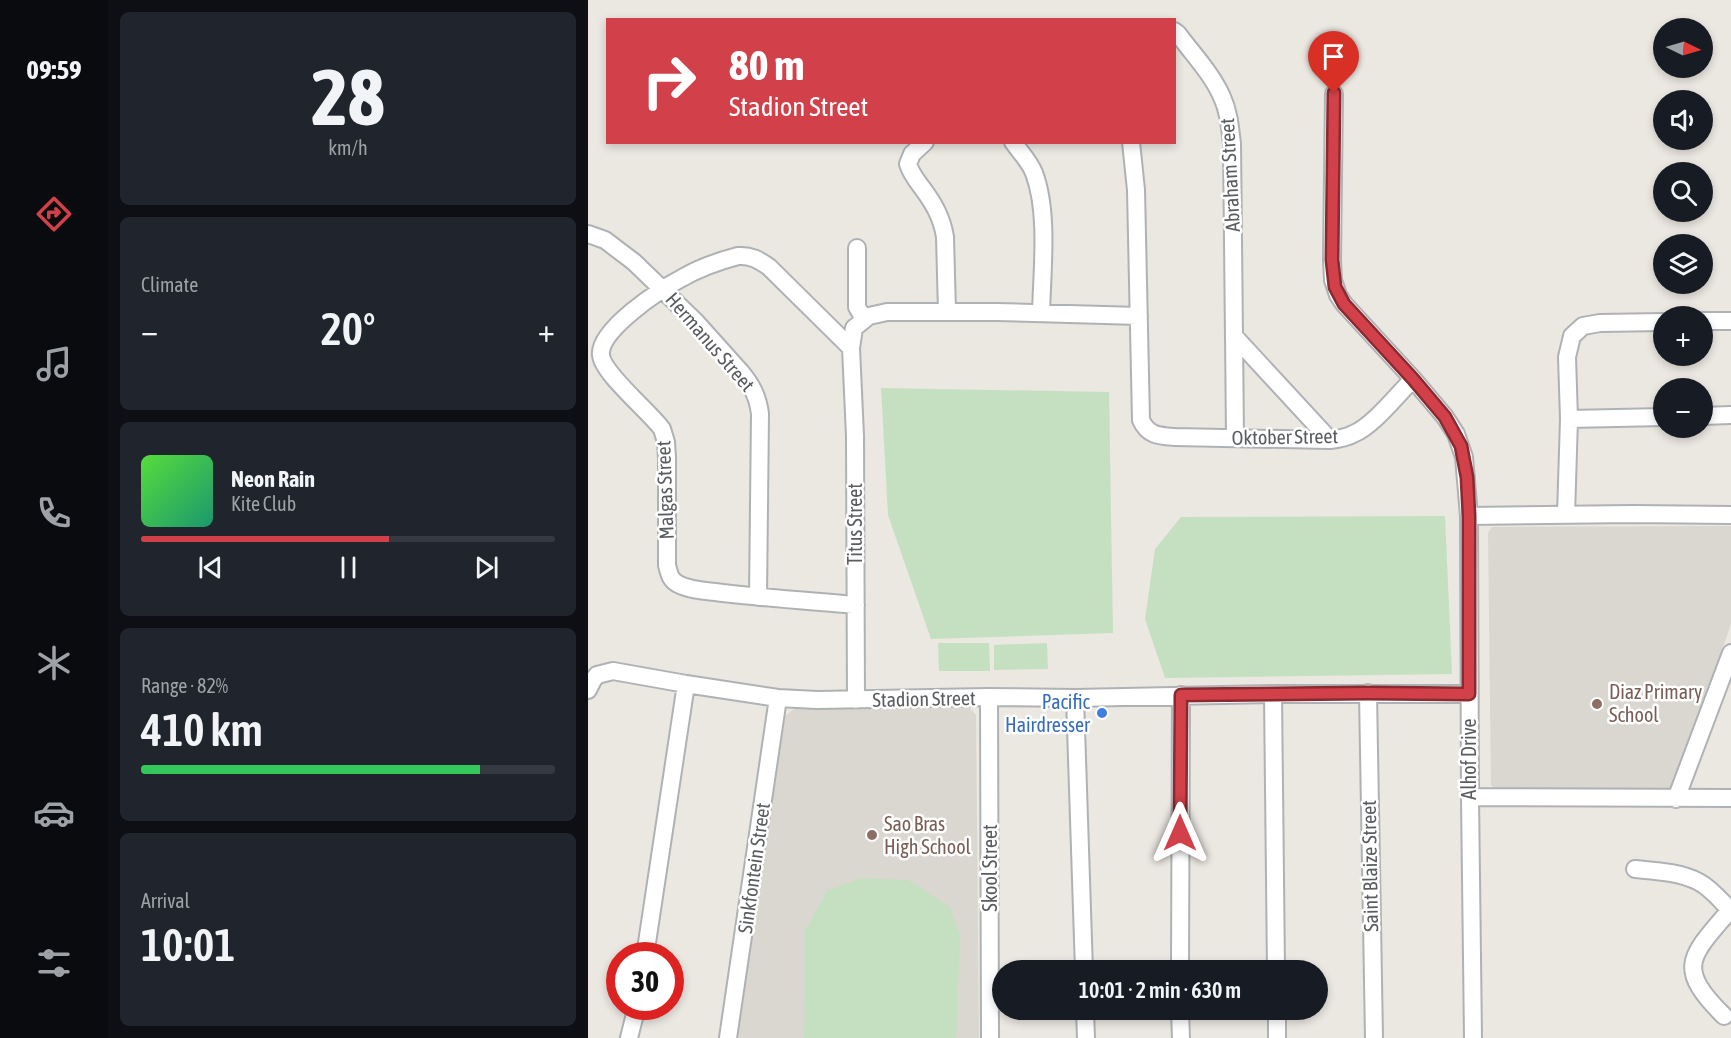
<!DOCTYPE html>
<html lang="en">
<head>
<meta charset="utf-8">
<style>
	body { margin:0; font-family:"Asap Condensed",sans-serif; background:#20242c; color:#f1f3f6; height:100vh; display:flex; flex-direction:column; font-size:22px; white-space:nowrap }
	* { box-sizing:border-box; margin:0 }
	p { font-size:20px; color:#9ea1a6 }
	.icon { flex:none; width:33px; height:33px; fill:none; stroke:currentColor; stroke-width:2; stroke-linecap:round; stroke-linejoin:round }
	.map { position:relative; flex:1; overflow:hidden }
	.side { display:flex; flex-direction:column; gap:12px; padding:12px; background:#0d0f14; width:480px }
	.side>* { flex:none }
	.banner { position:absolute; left:18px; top:18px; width:570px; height:126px; border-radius:0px; box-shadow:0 3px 9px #0003; background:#d24049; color:#fff; overflow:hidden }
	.needle { width:39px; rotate:95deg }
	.buttons { position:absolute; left:1065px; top:18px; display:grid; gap:12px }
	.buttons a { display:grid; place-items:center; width:60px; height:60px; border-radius:50%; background:#171b24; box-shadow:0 3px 9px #0003; font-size:30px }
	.speed { position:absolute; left:18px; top:942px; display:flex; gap:12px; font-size:30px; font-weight:700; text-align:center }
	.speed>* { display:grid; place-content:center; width:78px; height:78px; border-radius:50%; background:#171b24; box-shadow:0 3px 9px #0003; line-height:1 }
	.speed .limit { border:9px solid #d22; background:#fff; color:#111 }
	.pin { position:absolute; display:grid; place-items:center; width:51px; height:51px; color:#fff; margin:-62px -26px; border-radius:50% 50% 50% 0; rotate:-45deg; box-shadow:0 0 6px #0007 }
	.pin .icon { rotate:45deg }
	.me { position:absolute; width:66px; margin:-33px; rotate:0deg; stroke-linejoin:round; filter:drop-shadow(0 0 4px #0008) }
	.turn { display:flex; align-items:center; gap:21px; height:126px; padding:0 24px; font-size:27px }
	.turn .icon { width:78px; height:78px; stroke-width:2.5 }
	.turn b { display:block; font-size:42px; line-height:51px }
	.big { font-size:45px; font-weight:600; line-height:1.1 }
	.side .tile { flex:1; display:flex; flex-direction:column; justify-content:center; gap:9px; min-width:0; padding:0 21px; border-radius:9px; background:#20242c }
	.side .dial { align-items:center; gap:0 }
	.dial b { font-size:78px; line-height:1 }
	.song { display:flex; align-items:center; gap:18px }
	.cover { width:72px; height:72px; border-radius:9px; background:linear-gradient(135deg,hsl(110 70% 55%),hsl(160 70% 35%)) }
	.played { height:6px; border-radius:3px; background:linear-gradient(90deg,#d24049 60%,#363941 60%) }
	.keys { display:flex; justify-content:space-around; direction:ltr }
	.heat { display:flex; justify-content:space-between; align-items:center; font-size:33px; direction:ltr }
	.charge { height:9px; border-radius:4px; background:linear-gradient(90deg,#34c759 82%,#363941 0) }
	.trip { position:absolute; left:404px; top:960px; width:336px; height:60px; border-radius:30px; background:#171b24; box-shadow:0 3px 9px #0003; font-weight:600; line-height:60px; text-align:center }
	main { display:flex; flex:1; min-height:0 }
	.dock { display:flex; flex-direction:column; width:108px; justify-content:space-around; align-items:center; background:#090b0e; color:#9ea1a6 }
	.dock .icon { width:42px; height:42px }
	.dock .active { color:#d24049 }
	.dock b { font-size:27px; color:#f1f3f6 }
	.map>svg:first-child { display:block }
</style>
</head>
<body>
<main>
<nav class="dock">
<b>09:59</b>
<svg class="icon active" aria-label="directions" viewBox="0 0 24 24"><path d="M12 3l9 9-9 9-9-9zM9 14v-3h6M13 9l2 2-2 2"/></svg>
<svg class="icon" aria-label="music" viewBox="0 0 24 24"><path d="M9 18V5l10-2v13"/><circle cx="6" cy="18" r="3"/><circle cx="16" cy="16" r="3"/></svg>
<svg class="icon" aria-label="phone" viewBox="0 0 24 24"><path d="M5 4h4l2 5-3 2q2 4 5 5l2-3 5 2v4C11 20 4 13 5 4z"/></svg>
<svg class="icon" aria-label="climate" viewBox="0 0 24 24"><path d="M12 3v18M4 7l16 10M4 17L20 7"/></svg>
<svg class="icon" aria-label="car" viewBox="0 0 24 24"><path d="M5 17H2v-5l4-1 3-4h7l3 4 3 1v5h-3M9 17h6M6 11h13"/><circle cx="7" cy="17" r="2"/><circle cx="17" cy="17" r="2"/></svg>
<svg class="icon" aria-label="filters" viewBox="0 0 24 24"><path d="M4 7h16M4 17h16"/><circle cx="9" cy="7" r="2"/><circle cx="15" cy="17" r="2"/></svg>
</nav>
<section class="side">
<div class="tile dial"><b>28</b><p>km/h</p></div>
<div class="tile"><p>Climate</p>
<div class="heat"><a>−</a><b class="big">20°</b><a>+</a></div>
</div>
<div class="tile">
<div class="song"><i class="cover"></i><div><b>Neon Rain</b><p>Kite Club</p></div></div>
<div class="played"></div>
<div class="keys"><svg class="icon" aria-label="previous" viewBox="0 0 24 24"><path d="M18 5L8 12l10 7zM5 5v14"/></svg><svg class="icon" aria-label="pause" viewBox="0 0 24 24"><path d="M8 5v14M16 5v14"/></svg><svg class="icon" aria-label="next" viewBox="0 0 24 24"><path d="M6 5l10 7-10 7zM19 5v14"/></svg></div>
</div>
<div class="tile"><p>Range · 82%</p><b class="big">410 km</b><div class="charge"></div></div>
<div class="tile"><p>Arrival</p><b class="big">10:01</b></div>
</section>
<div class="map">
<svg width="1143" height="1038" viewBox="0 0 1143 1038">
	<rect width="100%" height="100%" fill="#ebe7e1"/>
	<path fill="#dad6d0" d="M 1143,526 L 1143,624 L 1087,785 L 1077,792 L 912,794 L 903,785 L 900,533 L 904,527 Z
		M 381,707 L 388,715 L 391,1038 L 148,1038 L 197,716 L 206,709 Z"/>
	<path fill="#c5e0c0" d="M 293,388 L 521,392 L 525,633 L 343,639 L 300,515 Z
		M 857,516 L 864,674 L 577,678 L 557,619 L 567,549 L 593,517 Z
		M 350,643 L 401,643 L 402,671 L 351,671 Z
		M 459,643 L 460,669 L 406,670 L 406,645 Z
		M 273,878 L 320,880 L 362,907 L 372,937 L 368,1038 L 216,1038 L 218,929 L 239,891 Z"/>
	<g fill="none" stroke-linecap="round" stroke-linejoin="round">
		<defs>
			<path id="minor" d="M 586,31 L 590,34 C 605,54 624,74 634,97 C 641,112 642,128 644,144 L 646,336 L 742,440
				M 746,94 L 744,260 L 745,280 L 750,295 L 756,304 L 825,379 L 857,417 L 868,434 L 876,457 L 881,516 L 882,797 L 885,1038
				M 337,142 L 324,154 L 320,164 C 323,174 329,181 335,189 C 346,204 354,218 357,237 L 359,312
				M 425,142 C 432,152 442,162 446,173 C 461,212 454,271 453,313
				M 543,142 L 548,190 L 553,420 C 560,436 572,436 587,437 L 742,440 C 750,439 758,438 765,434 C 785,426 809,395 825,379
				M 0,234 L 17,240 L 46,262 L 108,322 L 152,371 C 163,384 170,396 172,414 L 170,597
				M 269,248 L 269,307 L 276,319
				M 1114,321 L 1143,321
				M 646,336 L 647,438
				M 263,348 L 266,328 L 281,316 L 299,312 L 409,312 L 551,316
				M 1114,416 L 1143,415
				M 981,419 L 1076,417
				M 978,515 L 981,419 L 979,357 L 984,336 L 995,326 L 1012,323 L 1076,322
				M 881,516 L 1045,514 L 1143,515
				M 268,605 C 223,601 179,598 135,593 C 121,591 103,591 90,584 C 82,580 81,573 79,565 L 79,458 L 78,442 L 74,429 C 62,412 14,373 13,355 C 10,330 73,289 94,278 C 111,268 131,261 150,256 C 163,255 171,260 181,267 L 263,348 L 267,436 L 268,700
				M 0,690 L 5,680 L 9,675 L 25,671 L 98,684 L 190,698 L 229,700 L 401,697 L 487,698 L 685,694 L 881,694
				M 780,693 L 786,1038
				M 685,694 L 688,970
				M 401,697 L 402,1038
				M 487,698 L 496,970
				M 882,797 L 1143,798
				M 1088,799 L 1143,653
				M 1047,869 C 1068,871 1092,872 1111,882 C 1124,889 1133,901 1143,911
				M 57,956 L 98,684
				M 592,970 L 593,695
				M 497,1010 L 498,1038
				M 592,1010 L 593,1038
				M 689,1010 L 689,1038
				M 1136,1016 C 1087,967 1102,957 1142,910
				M 41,1038 L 49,1006
				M 140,1038 L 190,698"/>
		</defs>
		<use href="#minor" stroke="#afb2b5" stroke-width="20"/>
		<use href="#minor" stroke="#fff" stroke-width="16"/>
	</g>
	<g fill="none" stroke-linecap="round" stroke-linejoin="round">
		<defs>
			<path id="route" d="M 592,833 L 593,695 L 780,693 L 881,694 L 881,516 L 879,477 L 873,446 L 857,417 L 825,379 L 756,304 L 747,287 L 744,260 L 746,93"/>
		</defs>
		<use href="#route" stroke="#882a2f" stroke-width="15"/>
		<use href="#route" stroke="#d24049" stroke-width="10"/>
	</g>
	<g fill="#8d6e63" stroke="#fff" stroke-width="2">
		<circle cx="1009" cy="704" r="6"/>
		<circle cx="284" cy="835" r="6"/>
	</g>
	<circle fill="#3f7fe0" stroke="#fff" stroke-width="2" cx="514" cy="713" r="6"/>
	<g text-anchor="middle" stroke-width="5" stroke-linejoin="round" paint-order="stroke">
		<g font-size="20" fill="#5a5d60" stroke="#fff">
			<text transform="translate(642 175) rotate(-93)" y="7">Abraham Street</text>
			<text transform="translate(122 342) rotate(49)" y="7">Hermanus Street</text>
			<text transform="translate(697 437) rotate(-1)" y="7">Oktober Street</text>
			<text transform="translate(77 490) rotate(-92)" y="7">Malgas Street</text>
			<text transform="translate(267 524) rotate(-90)" y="7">Titus Street</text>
			<text transform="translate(336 699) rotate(-1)" y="7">Stadion Street</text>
			<text transform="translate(881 759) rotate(-90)" y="7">Alhof Drive</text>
			<text transform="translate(782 866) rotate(-91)" y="7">Saint Blaize Street</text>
			<text transform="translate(166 868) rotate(-82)" y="7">Sinkfontein Street</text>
			<text transform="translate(402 868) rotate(-90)" y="7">Skool Street</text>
		</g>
		<g font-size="20" fill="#785e54" stroke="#fff" text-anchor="start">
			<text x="1021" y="699">Diaz Primary<tspan x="1021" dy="23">School</tspan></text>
			<text x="296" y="831">Sao Bras<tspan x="296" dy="23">High School</tspan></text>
		</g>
		<g font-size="20" fill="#366cbe" stroke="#fff" text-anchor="end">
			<text x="502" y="709">Pacific<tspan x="502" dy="23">Hairdresser</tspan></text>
		</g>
	</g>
</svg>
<div class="buttons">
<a><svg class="needle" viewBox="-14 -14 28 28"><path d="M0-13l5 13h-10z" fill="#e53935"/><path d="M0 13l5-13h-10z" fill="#9ea1a6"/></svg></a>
<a><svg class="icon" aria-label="sound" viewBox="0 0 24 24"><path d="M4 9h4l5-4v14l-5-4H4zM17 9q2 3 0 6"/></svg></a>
<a><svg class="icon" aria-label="search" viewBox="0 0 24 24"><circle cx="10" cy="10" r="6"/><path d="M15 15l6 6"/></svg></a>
<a><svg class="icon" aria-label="layers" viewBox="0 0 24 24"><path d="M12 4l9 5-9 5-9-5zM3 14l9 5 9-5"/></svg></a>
<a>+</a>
<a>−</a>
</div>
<div class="speed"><div class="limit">30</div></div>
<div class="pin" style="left:746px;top:93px;background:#d93025"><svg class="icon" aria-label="arrive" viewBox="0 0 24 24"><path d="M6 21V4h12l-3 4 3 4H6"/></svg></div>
<svg class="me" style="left:592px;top:833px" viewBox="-20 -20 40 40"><path d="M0-17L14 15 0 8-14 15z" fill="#d24049" stroke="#fff" stroke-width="4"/></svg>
<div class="trip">10:01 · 2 min · 630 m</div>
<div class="banner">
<div class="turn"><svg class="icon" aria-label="right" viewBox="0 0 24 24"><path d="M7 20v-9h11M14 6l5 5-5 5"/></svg><div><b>80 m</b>Stadion Street</div></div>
</div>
</div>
</main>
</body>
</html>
